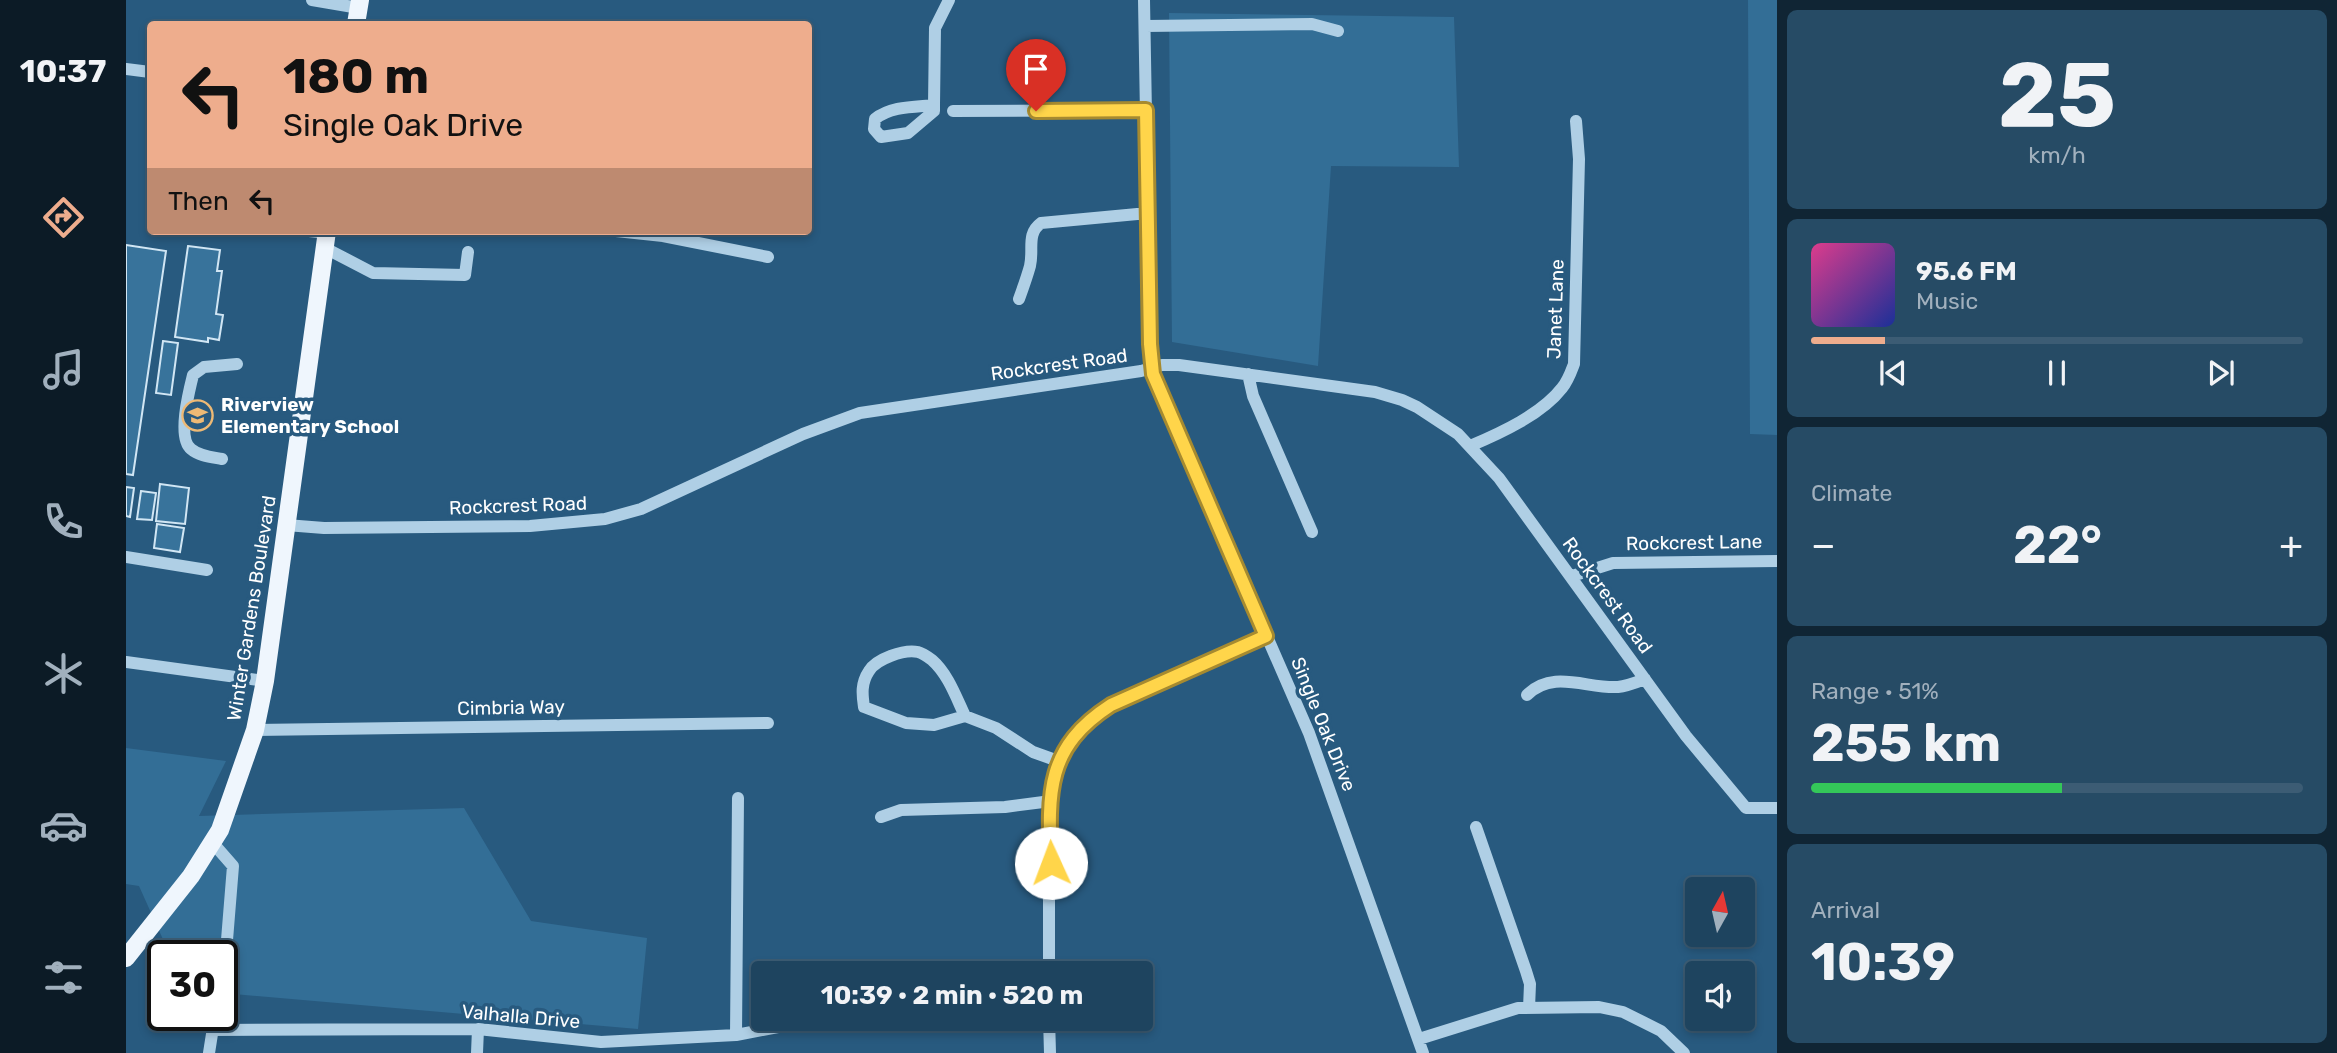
<!DOCTYPE html>
<html lang="en">
<head>
<meta charset="utf-8">
<style>
	body { margin:0; font-family:Rubik,sans-serif; background:#264b65; color:#f1f3f6; height:100vh; display:flex; flex-direction:column; font-size:26px; white-space:nowrap }
	* { box-sizing:border-box; margin:0 }
	p { font-size:23px; color:#a1b0bd }
	.icon { flex:none; width:38px; height:38px; fill:none; stroke:currentColor; stroke-width:2; stroke-linecap:round; stroke-linejoin:round }
	.map { position:relative; flex:1; overflow:hidden }
	.side { display:flex; flex-direction:column; gap:10px; padding:10px; background:#102534; width:560px }
	.side>* { flex:none }
	.top-card { position:absolute; left:21px; top:21px; width:665px; height:214px; border-radius:7px; box-shadow:0 4px 10px #0003,0 0 0 2px #3c5c74; background:#eead8d; color:#111; overflow:hidden }
	.needle { width:46px; rotate:8deg }
	.buttons { position:absolute; left:1559px; top:877px; display:grid; gap:14px }
	.buttons a { display:grid; place-items:center; width:70px; height:70px; border-radius:7px; background:#1e445f; box-shadow:0 4px 10px #0003,0 0 0 2px #3c5c74; font-size:35px }
	.speed { position:absolute; left:21px; top:940px; display:flex; gap:14px; font-size:35px; font-weight:700; text-align:center }
	.speed>* { display:grid; place-content:center; width:91px; height:91px; border-radius:50%; background:#1e445f; box-shadow:0 4px 10px #0003,0 0 0 2px #3c5c74; line-height:1 }
	.speed .limit { border:4px solid #111; border-radius:10px; background:#fff; color:#111 }
	.pin { position:absolute; display:grid; place-items:center; width:60px; height:60px; color:#fff; margin:-72px -30px; border-radius:50% 50% 50% 0; rotate:-45deg; box-shadow:0 0 7px #0007 }
	.pin .icon { rotate:45deg }
	.me { position:absolute; width:77px; margin:-38px; rotate:358deg; stroke-linejoin:round; filter:drop-shadow(0 0 5px #0008) }
	.turn { display:flex; align-items:center; gap:24px; height:147px; padding:0 21px; font-size:32px }
	.turn .icon { width:91px; height:91px; stroke-width:2.5 }
	.turn b { display:block; font-size:49px; line-height:60px }
	.then { display:flex; align-items:center; height:66px; padding:0 21px; background:#0003; gap:14px; font-size:26px }
	.big { font-size:52px; font-weight:700; line-height:1.1 }
	.side .tile { flex:1; display:flex; flex-direction:column; justify-content:center; gap:10px; min-width:0; padding:0 24px; border-radius:10px; background:#264b65 }
	.side .dial { align-items:center; gap:0 }
	.dial b { font-size:91px; line-height:1 }
	.song { display:flex; align-items:center; gap:21px }
	.cover { width:84px; height:84px; border-radius:10px; background:linear-gradient(135deg,hsl(330 70% 55%),hsl(230 70% 35%)) }
	.played { height:7px; border-radius:4px; background:linear-gradient(90deg,#eead8d 15%,#3c5c74 15%) }
	.keys { display:flex; justify-content:space-around; direction:ltr }
	.heat { display:flex; justify-content:space-between; align-items:center; font-size:38px; direction:ltr }
	.charge { height:10px; border-radius:5px; background:linear-gradient(90deg,#34c759 51%,#3c5c74 0) }
	.trip { position:absolute; left:625px; top:961px; width:402px; height:70px; border-radius:7px; background:#1e445f; box-shadow:0 4px 10px #0003,0 0 0 2px #3c5c74; font-weight:700; line-height:70px; text-align:center }
	main { display:flex; flex:1; min-height:0 }
	.menu { display:flex; flex-direction:column; width:126px; justify-content:space-around; align-items:center; background:#0c1b26; color:#a1b0bd }
	.menu .icon { width:49px; height:49px }
	.menu .selected { color:#eead8d }
	.menu b { font-size:32px; color:#f1f3f6 }
	.map>svg:first-child { display:block }
</style>
</head>
<body>
<main>
<nav class="menu">
<b>10:37</b>
<svg class="icon selected" aria-label="directions" viewBox="0 0 24 24"><path d="M12 3l9 9-9 9-9-9zM9 14v-3h6M13 9l2 2-2 2"/></svg>
<svg class="icon" aria-label="music" viewBox="0 0 24 24"><path d="M9 18V5l10-2v13"/><circle cx="6" cy="18" r="3"/><circle cx="16" cy="16" r="3"/></svg>
<svg class="icon" aria-label="phone" viewBox="0 0 24 24"><path d="M5 4h4l2 5-3 2q2 4 5 5l2-3 5 2v4C11 20 4 13 5 4z"/></svg>
<svg class="icon" aria-label="climate" viewBox="0 0 24 24"><path d="M12 3v18M4 7l16 10M4 17L20 7"/></svg>
<svg class="icon" aria-label="car" viewBox="0 0 24 24"><path d="M5 17H2v-5l4-1 3-4h7l3 4 3 1v5h-3M9 17h6M6 11h13"/><circle cx="7" cy="17" r="2"/><circle cx="17" cy="17" r="2"/></svg>
<svg class="icon" aria-label="filters" viewBox="0 0 24 24"><path d="M4 7h16M4 17h16"/><circle cx="9" cy="7" r="2"/><circle cx="15" cy="17" r="2"/></svg>
</nav>
<div class="map">
<svg width="1651" height="1053" viewBox="0 0 1651 1053">
	<rect width="100%" height="100%" fill="#285a7f"/>
	<path fill="#336e96" d="M 1622,0 L 1651,0 L 1651,435 L 1624,434 Z
		M 1043,13 L 1328,17 L 1333,167 L 1205,166 L 1192,366 L 1046,342 Z
		M 0,748 L 100,761 L 73,816 L 338,808 L 405,921 L 521,938 L 512,1029 L 96,993 L 96,956 L 44,955 L 13,886 L 0,884 Z"/>
	<path fill="#38739b" stroke="#d1e6f4" stroke-width="2" d="M 0,245 L 40,251 L 7,475 L 0,474 Z
		M 62,246 L 94,250 L 91,271 L 96,271 L 90,314 L 97,315 L 93,340 L 82,338 L 82,342 L 49,337 Z
		M 37,341 L 52,343 L 45,395 L 30,393 Z
		M 34,484 L 63,488 L 59,524 L 30,521 Z
		M 0,487 L 8,488 L 4,517 L 0,516 Z
		M 15,491 L 30,493 L 26,520 L 11,519 Z
		M 31,524 L 58,528 L 54,552 L 28,548 Z"/>
	<g fill="none" stroke-linecap="round" stroke-linejoin="round">
		<path stroke="#afcfe5" stroke-width="12" d="M 186,0 L 233,8
			M 1018,0 L 1024,344 L 1029,380 L 1183,733 L 1297,1053
			M 1019,26 L 1186,24 L 1212,31
			M 0,69 L 24,72
			M 808,105 C 789,107 765,106 749,119 L 748,129 L 755,137 L 782,133 L 808,111 L 808,105 L 809,28 L 823,0
			M 827,111 L 1020,110
			M 183,231 L 201,233
			M 490,231 L 537,236 L 642,257
			M 199,248 L 247,273 L 339,275 L 342,252
			M 893,299 C 897,288 901,277 904,266 C 908,249 900,234 915,223 L 1022,213
			M 1122,374 L 1127,396 L 1186,532
			M 1344,446 C 1375,433 1416,414 1436,388 C 1442,381 1445,372 1448,364 L 1453,159 L 1450,121
			M 96,459 C 85,457 73,456 65,449 C 51,438 63,391 67,375 L 78,367 L 111,364
			M 160,525 L 198,528 L 404,526 L 479,519 L 515,509 L 677,434 L 734,413 L 1015,371 L 1036,365 L 1053,365 L 1249,392 L 1276,400 L 1291,407 L 1332,434 L 1373,478 L 1560,736 L 1620,808 L 1651,808
			M 0,557 L 81,570
			M 1446,576 L 1487,563 L 1651,561
			M 0,662 L 139,681
			M 1401,695 C 1427,669 1461,689 1492,687 C 1501,686 1511,682 1519,679
			M 839,716 C 830,697 822,674 806,660 C 802,657 796,653 792,652 C 778,649 750,659 743,671 C 735,683 736,694 738,707 L 780,723 L 808,725 L 839,716 L 870,728 L 907,752 L 932,761
			M 129,730 L 642,723
			M 755,817 L 775,810 L 879,807 L 925,801
			M 1350,827 L 1400,971 L 1404,984 L 1403,1008
			M 86,842 L 107,866 L 101,940 L 96,971
			M 923,973 L 923,829 L 929,772 L 936,752 L 943,741 L 966,717 L 985,705 L 1141,636
			M 923,1018 L 924,1053
			M 86,1030 L 352,1029 L 475,1042 L 610,1035 L 699,1018
			M 610,1035 L 612,798
			M 1293,1039 L 1392,1008 L 1473,1007 L 1497,1012 L 1535,1031 L 1558,1053
			M 83,1053 L 89,1015
			M 351,1053 L 352,1029"/>
		<path stroke="#eff6fd" stroke-width="18" d="M 230,24 L 234,0
			M 0,958 L 65,876 L 94,830 L 129,730 L 139,681 L 201,231"/>
	</g>
	<g fill="none" stroke-linecap="round" stroke-linejoin="round">
		<defs>
			<path id="route" d="M 910,111 L 1020,110 L 1024,344 L 1027,374 L 1140,636 L 985,705 C 920,747 922,792 925,863"/>
		</defs>
		<use href="#route" stroke="#a68a30" stroke-width="18"/>
		<use href="#route" stroke="#ffd54a" stroke-width="12"/>
	</g>
	<defs>
		<symbol id="school-ring" viewBox="-11 -11 22 22"><circle r="9.5" fill="#285a7f" stroke="#edb975" stroke-width="1.5"/><path d="M0-5L7-2L0 1L-7-2ZM-4 1L0 2.5L4 1V4Q0 6-4 4Z" fill="#edb975"/></symbol>
	</defs>
	<g fill-rule="evenodd">
		<use href="#school-ring" x="54" y="398" width="35" height="35"/>
	</g>
	<g text-anchor="middle" stroke-width="7" stroke-linejoin="round" paint-order="stroke">
		<g font-size="19" fill="#fff" stroke="#285a7f">
			<text transform="translate(1429 309) rotate(-88)" y="7">Janet Lane</text>
			<text transform="translate(933 364) rotate(-8)" y="7">Rockcrest Road</text>
			<text transform="translate(392 505) rotate(-2)" y="7">Rockcrest Road</text>
			<text transform="translate(1568 542) rotate(-1)" y="7">Rockcrest Lane</text>
			<text transform="translate(1482 595) rotate(54)" y="7">Rockcrest Road</text>
			<text transform="translate(125 608) rotate(-81)" y="7">Winter Gardens Boulevard</text>
			<text transform="translate(385 707) rotate(-1)" y="7">Cimbria Way</text>
			<text transform="translate(1198 724) rotate(68)" y="7">Single Oak Drive</text>
			<text transform="translate(395 1016) rotate(5)" y="7">Valhalla Drive</text>
		</g>
		<g font-size="19" font-weight="bold" fill="#fff" stroke="#285a7f" text-anchor="start">
			<text x="95" y="411">Riverview<tspan x="95" dy="22">Elementary School</tspan></text>
		</g>
	</g>
</svg>
<div class="buttons">
<a><svg class="needle" viewBox="-14 -14 28 28"><path d="M0-13l5 13h-10z" fill="#e53935"/><path d="M0 13l5-13h-10z" fill="#a1b0bd"/></svg></a>
<a><svg class="icon" aria-label="sound" viewBox="0 0 24 24"><path d="M4 9h4l5-4v14l-5-4H4zM17 9q2 3 0 6"/></svg></a>
</div>
<div class="speed"><div class="limit">30</div></div>
<div class="pin" style="left:910px;top:111px;background:#d93025"><svg class="icon" aria-label="arrive" viewBox="0 0 24 24"><path d="M6 21V4h12l-3 4 3 4H6"/></svg></div>
<svg class="me" style="left:925px;top:863px" viewBox="-20 -20 40 40"><circle r="19" fill="#fff"/><path d="M0-13L10 11 0 6-10 11z" fill="#ffd54a"/></svg>
<div class="trip">10:39 · 2 min · 520 m</div>
<div class="top-card">
<div class="turn"><svg class="icon" aria-label="left" viewBox="0 0 24 24"><path d="M17 20v-9H6M10 6l-5 5 5 5"/></svg><div><b>180 m</b>Single Oak Drive</div></div>
<div class="then">Then<svg class="icon" aria-label="left" viewBox="0 0 24 24"><path d="M17 20v-9H6M10 6l-5 5 5 5"/></svg></div>
</div>
</div>
<section class="side">
<div class="tile dial"><b>25</b><p>km/h</p></div>
<div class="tile">
<div class="song"><i class="cover"></i><div><b>95.6 FM</b><p>Music</p></div></div>
<div class="played"></div>
<div class="keys"><svg class="icon" aria-label="previous" viewBox="0 0 24 24"><path d="M18 5L8 12l10 7zM5 5v14"/></svg><svg class="icon" aria-label="pause" viewBox="0 0 24 24"><path d="M8 5v14M16 5v14"/></svg><svg class="icon" aria-label="next" viewBox="0 0 24 24"><path d="M6 5l10 7-10 7zM19 5v14"/></svg></div>
</div>
<div class="tile"><p>Climate</p>
<div class="heat"><a>−</a><b class="big">22°</b><a>+</a></div>
</div>
<div class="tile"><p>Range · 51%</p><b class="big">255 km</b><div class="charge"></div></div>
<div class="tile"><p>Arrival</p><b class="big">10:39</b></div>
</section>
</main>
</body>
</html>
